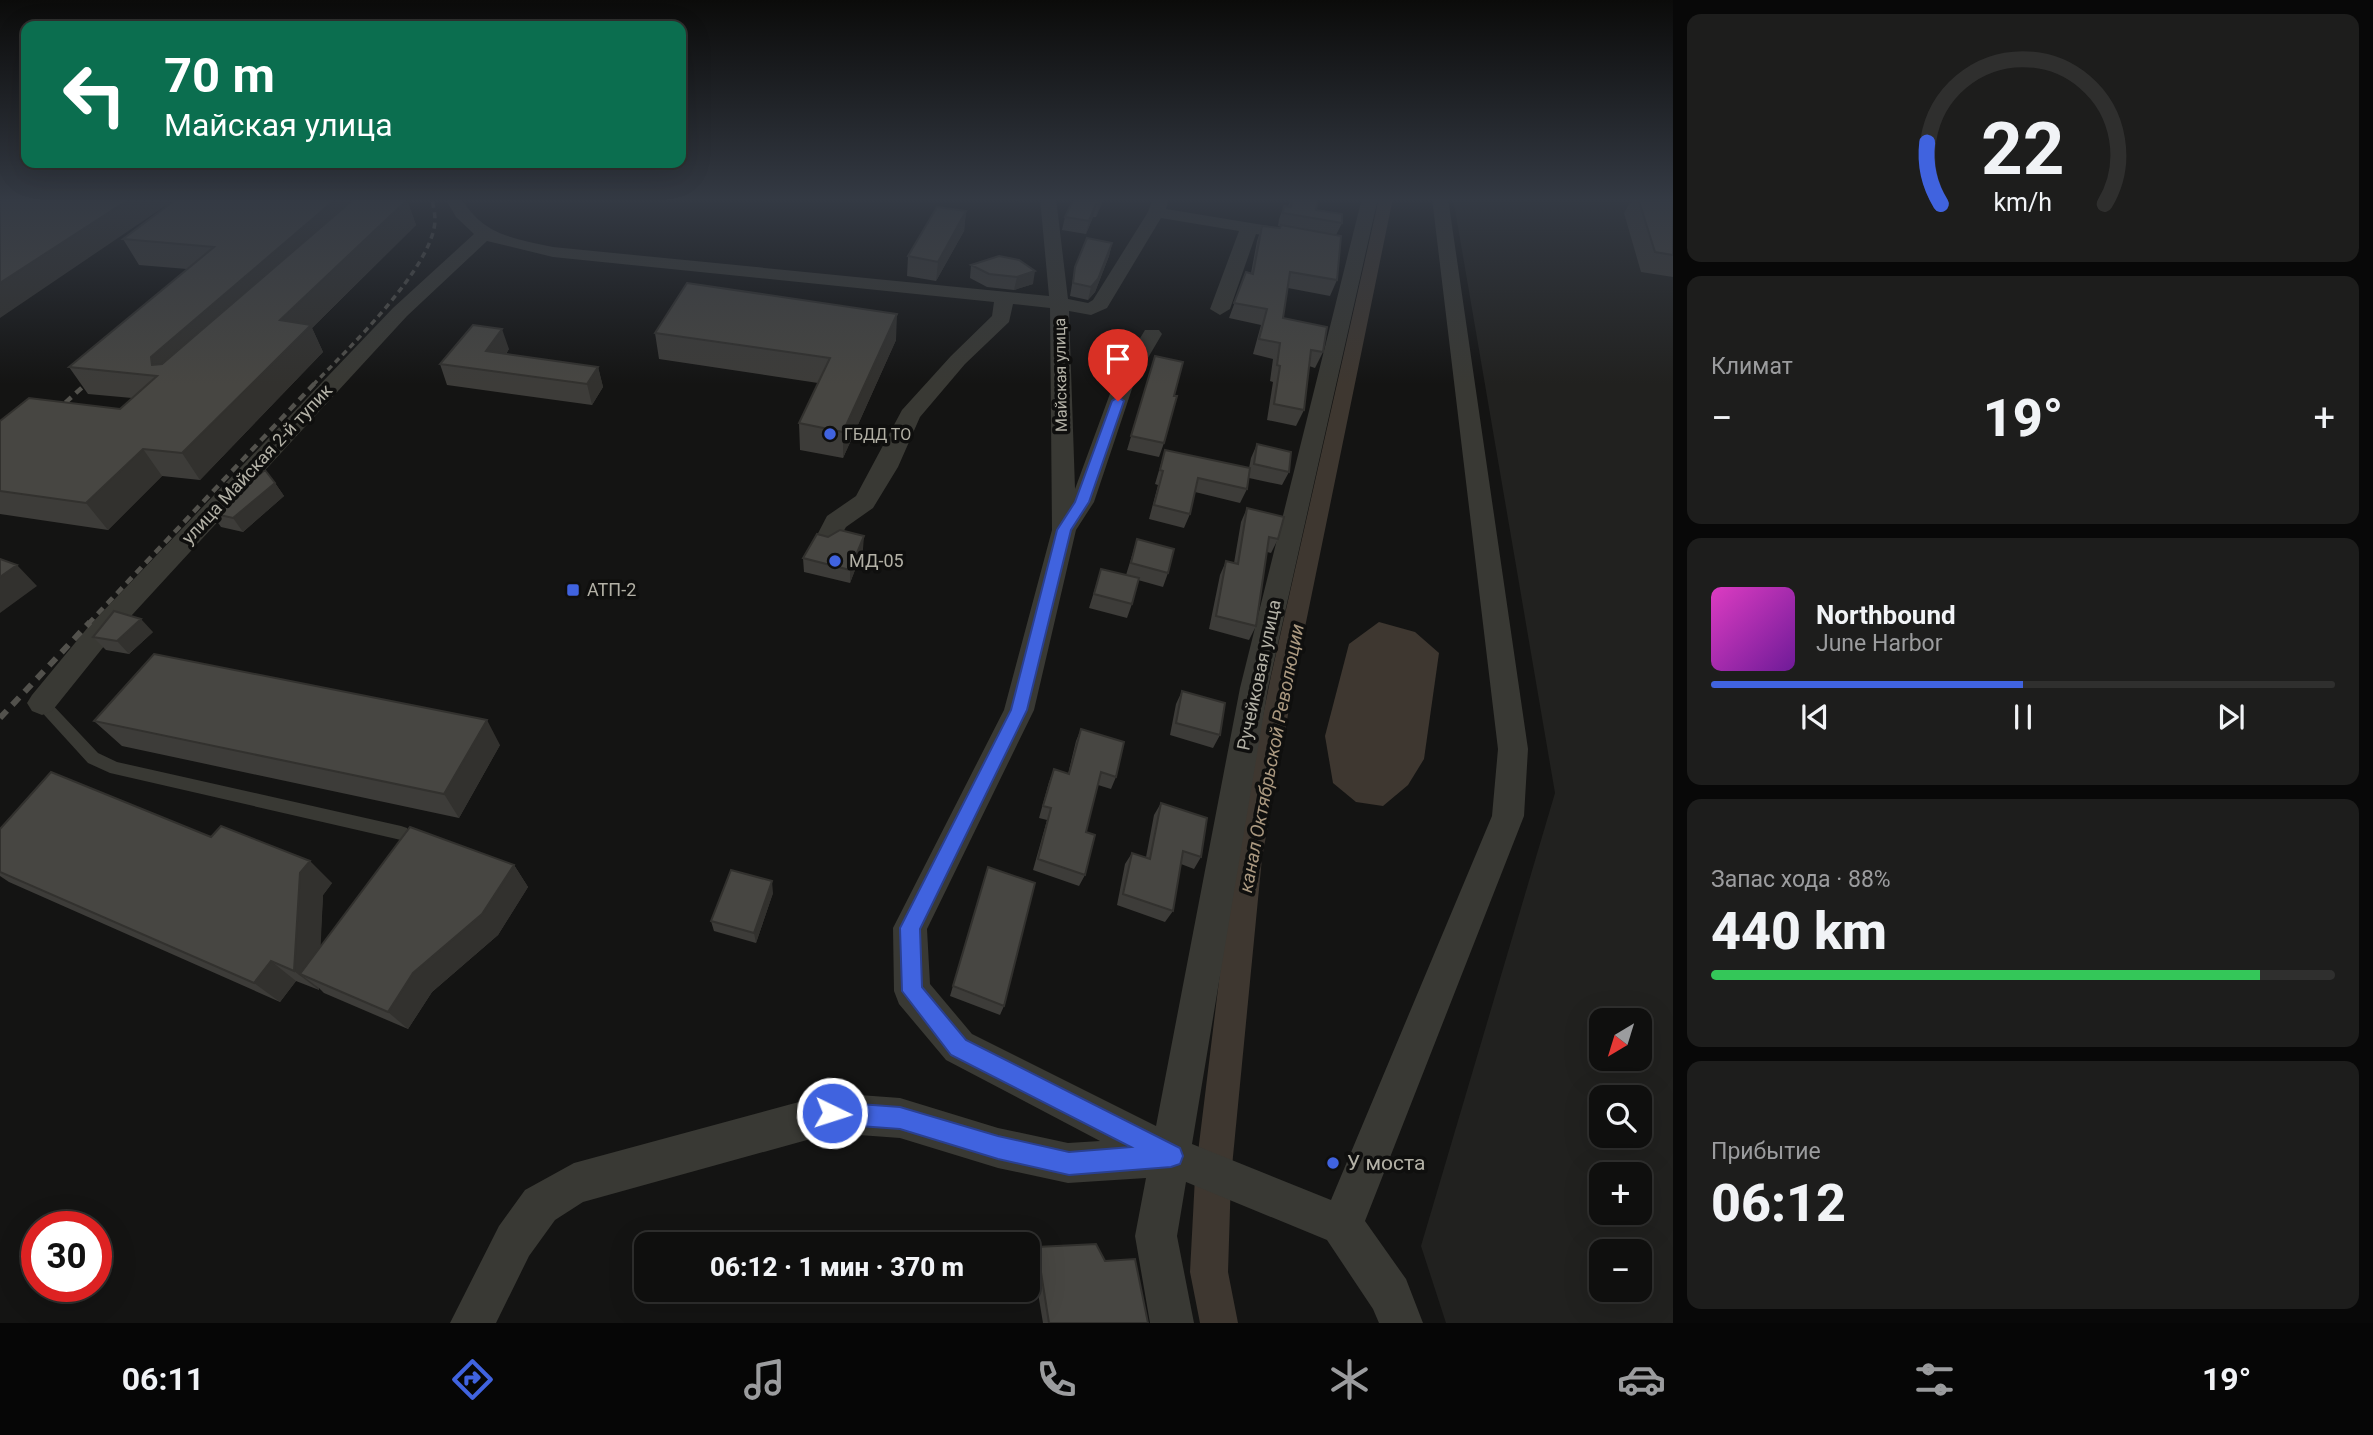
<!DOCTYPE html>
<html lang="ru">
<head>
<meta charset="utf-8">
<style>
	body { margin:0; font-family:Roboto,sans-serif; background:#1d1d1c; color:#f1f3f6; height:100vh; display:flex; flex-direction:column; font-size:26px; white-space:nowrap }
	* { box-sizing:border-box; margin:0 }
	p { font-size:23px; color:#9b9c9e }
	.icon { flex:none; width:38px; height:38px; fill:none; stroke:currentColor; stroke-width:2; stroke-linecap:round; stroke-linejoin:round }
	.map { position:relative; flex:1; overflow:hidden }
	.drawer { display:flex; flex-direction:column; gap:14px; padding:14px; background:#080808; width:700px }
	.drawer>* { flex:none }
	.banner { position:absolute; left:21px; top:21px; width:665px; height:147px; border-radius:14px; box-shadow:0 7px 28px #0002,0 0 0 2px #2f2f2e; background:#0b6e4f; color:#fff; overflow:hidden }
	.needle { width:46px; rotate:218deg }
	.fabs { position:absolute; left:1589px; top:1008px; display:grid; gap:14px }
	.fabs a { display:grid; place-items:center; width:63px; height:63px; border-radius:14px; background:#0f0f0e; box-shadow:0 7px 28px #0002,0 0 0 2px #2f2f2e; font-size:35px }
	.speed { position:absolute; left:21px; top:1211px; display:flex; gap:14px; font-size:35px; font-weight:700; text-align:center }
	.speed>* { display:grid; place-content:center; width:91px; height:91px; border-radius:50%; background:#0f0f0e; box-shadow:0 7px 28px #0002,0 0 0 2px #2f2f2e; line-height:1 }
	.speed .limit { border:10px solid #d22; background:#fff; color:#111 }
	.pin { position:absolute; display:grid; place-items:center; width:60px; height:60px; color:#fff; margin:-72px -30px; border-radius:50% 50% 50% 0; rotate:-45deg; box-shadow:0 0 7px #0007 }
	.pin .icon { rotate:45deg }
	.me { position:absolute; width:77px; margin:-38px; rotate:94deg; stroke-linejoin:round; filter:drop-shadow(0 0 5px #0008) }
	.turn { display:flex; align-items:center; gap:24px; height:147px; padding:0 28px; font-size:32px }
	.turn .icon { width:91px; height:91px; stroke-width:2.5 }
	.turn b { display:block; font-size:49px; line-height:60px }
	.big { font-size:52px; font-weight:800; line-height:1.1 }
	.drawer .tile { flex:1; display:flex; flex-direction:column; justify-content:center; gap:10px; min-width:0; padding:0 24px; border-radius:14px; background:#1d1d1c }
	.drawer .dial { align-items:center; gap:0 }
	.dial svg { height:182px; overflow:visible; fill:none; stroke:#2f2f2e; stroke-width:7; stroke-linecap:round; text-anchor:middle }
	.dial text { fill:#f1f3f6; stroke:none }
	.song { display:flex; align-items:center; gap:21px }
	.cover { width:84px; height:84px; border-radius:10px; background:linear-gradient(135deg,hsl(310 70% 55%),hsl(280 70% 35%)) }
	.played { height:7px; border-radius:4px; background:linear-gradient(90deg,#4063df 50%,#2f2f2e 50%) }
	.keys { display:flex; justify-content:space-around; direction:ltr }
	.heat { display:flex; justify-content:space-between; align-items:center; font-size:38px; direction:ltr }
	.charge { height:10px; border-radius:5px; background:linear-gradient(90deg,#34c759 88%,#2f2f2e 0) }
	.trip { position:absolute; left:634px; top:1232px; width:406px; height:70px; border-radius:14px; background:#0f0f0e; box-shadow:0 7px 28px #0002,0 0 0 2px #2f2f2e; font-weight:800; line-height:70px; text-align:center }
	.dock { display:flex; height:112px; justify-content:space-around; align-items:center; background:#060606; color:#9b9c9e }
	.dock .icon { width:49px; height:49px }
	.dock .current { color:#4063df }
	.dock b { font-size:32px; color:#f1f3f6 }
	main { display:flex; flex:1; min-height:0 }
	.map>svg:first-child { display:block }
</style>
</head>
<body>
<main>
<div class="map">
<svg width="1673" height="1323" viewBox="0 0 1673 1323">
	<rect width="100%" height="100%" fill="#141413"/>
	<path fill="#21211f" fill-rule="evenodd" d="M 1453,198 L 1673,198 L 1673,1323 L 1446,1323 L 1421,1246 L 1555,793 ZM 1601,1020 L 1640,1020 L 1640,1059 L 1601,1059 ZM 1601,1097 L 1640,1097 L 1640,1136 L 1601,1136 ZM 1601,1174 L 1640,1174 L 1640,1213 L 1601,1213 ZM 1601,1251 L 1640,1251 L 1640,1290 L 1601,1290 Z"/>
	<path fill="#3e3730" d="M 1379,622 L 1415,632 L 1439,653 L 1424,759 L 1408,785 L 1383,806 L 1356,802 L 1333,783 L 1325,736 L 1349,644 Z"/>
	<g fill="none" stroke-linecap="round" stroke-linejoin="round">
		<path fill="#3e3730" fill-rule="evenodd" d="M 1379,198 L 1393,198 L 1295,676 L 1262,858 L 1231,1177 L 1228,1272 L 1238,1323 L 1200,1323 L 1190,1272 L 1195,1177 L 1234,858 L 1271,676 Z"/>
		<path fill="#393934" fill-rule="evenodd" d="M 42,697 L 47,699 L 98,753 L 117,762 L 401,826 L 407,828 L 409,833 L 407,838 L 401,840 L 110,773 L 88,763 L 37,707 L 35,703 L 37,699 Z"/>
		<path fill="#393934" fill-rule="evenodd" d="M 445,198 L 461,198 C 484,236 513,238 553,247 L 1049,296 L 1040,198 L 1056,198 L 1068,299 L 1088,303 L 1093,300 L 1148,212 L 1153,198 L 1169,198 L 1166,209 L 1305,232 L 1308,236 L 1299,241 L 1256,234 L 1230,309 L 1220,315 L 1210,309 L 1239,231 L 1161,218 L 1107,308 L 1091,315 L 1069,311 L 1075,489 L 1115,380 L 1145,330 L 1159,330 L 1162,334 L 1135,380 L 1094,502 L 1076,530 L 1034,710 L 927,929 L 930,984 L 972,1034 L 1156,1126 L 1240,688 L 1362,198 L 1378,198 L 1268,688 L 1192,1144 L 1331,1200 L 1492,816 L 1498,749 L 1432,198 L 1448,198 L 1528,749 L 1524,816 L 1365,1221 L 1406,1279 L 1423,1323 L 1379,1323 L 1373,1309 L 1327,1240 L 1186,1182 L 1177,1236 L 1194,1323 L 1150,1323 L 1135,1236 L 1146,1178 L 1068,1183 L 998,1168 L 900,1138 L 832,1133 L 583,1202 L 555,1220 L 529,1256 L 496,1323 L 450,1323 L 499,1226 L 525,1190 L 574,1163 L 832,1093 L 900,1098 L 998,1128 L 1068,1143 L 1100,1141 L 946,1060 L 899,1004 L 894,991 L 893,928 L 1004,710 L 1052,530 L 1050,308 L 1013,304 L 1009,322 L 965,364 L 920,417 L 898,467 L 873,508 L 846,527 L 836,545 L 827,548 L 818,545 L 815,539 L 827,516 L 856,496 L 902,410 L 951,356 L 992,316 L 994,302 L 553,257 L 487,241 L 407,316 L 109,640 L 52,711 L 42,715 L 32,711 L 27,703 L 32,695 L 89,626 L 393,308 L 474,234 L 456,217 Z"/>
		<path stroke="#52514c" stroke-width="3.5" stroke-dasharray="6 4.5" stroke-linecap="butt" d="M 85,385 L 97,375
			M 313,385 C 346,351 434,267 435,220 C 435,213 433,205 432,198"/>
		<path stroke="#52514c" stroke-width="4.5" stroke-dasharray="8 6" stroke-linecap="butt" d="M 55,412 L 87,383
			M 88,624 L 315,383"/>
		<path stroke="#52514c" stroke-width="6" stroke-dasharray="10 8" stroke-linecap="butt" d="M 0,718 L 90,622"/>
	</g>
	<path fill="#3d3c39" d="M 1104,198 L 1096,217 L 1093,217 L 1086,234 L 1062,230 L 1065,217 Z
		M 1291,198 L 1318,198 L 1316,210 L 1342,223 L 1336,235 L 1337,280 L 1330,296 L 1288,288 L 1283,318 L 1323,352 L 1315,368 L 1309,366 L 1304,410 L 1296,426 L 1267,420 L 1273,382 L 1270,381 L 1273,359 L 1253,354 L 1261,325 L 1229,318 L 1246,272 L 1251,273 L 1257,241 L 1262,226 L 1280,228 L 1281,226 L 1278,226 L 1279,219 L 1284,206 L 1288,206 Z
		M 1633,198 L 1665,198 L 1673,200 L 1673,277 L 1641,272 L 1624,213 Z
		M 407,200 L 416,225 L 312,328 L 323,352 L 200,480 L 162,476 L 108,530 L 0,514 L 0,421 L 120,409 L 132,398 L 88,394 L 69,367 L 187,269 L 139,265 L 123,239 Z
		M 966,211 L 964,231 L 936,281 L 907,276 L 908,256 Z
		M 1112,243 L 1109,256 L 1095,292 L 1088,300 L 1070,296 L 1075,267 Z
		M 999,256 L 1033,284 L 1014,290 L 987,287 L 970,278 L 971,265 Z
		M 655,333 L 896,340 L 843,458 L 800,450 L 799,423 L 818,383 L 659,359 Z
		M 509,349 L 506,354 L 598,367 L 603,387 L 592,405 L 447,385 L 440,364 Z
		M 1155,356 L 1174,396 L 1164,443 L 1159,457 L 1127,450 Z
		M 1257,444 L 1289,472 L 1282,485 L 1249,478 L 1247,489 L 1240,503 L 1195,492 L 1190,514 L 1184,528 L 1149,519 L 1158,485 L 1155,484 L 1165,450 L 1249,468 L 1251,458 Z
		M 275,483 L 284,496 L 243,532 L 221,527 L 211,513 Z
		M 1247,508 L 1278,539 L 1271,553 L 1267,552 L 1256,626 L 1249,640 L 1209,629 L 1220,575 L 1226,561 L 1234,563 L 1241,522 Z
		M 1137,539 L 1168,573 L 1163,587 L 1138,580 L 1132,604 L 1127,618 L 1089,608 L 1101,569 L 1126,575 Z
		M 863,549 L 850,583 L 804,572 L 803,558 Z
		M 153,632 L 129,654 L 106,650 L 93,637 Z
		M 1182,691 L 1220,735 L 1213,748 L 1170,735 L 1176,704 Z
		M 94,721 L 500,745 L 459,818 L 122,746 Z
		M 1081,729 L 1116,777 L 1111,789 L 1098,785 L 1086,832 L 1085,875 L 1079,886 L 1033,870 L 1047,820 L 1039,818 L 1049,782 L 1054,769 L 1068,774 L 1076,741 Z
		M 1161,803 L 1201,857 L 1194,869 L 1181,864 L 1173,911 L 1165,922 L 1117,905 L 1125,864 L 1132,853 L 1146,857 L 1154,815 Z
		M 0,829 L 211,837 L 332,883 L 323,895 L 320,946 L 514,865 L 528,887 L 498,935 L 432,992 L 408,1029 L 324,993 L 319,988 L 319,990 L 296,981 L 280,1002 L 9,882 L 0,876 Z
		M 988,867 L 1004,1006 L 1000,1015 L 950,996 Z
		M 773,893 L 756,943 L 714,931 L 711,921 Z
		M 1037,1247 L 1105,1261 L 1148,1323 L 1043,1323 L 1031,1251 Z"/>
	<path fill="#32312e" d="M 131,198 L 177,198 L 0,318 L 0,283 Z
		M 337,198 L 365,198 L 168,383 L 152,365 L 151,357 Z
		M 1101,198 L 1104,198 L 1096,217 L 1099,204 Z
		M 407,200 L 416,225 L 312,328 L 323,352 L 200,480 L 182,453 L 280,320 Z
		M 1096,204 L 1093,217 L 1086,234 L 1089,221 Z
		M 966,211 L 964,231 L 936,281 L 938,262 Z
		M 1112,243 L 1109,256 L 1095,292 L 1088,300 L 1091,287 Z
		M 1035,271 L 1033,284 L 1014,290 L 1017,277 Z
		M 897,314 L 896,340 L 843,458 L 843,432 Z
		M 502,329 L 509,349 L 493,372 L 486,351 Z
		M 598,367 L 603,387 L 592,405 L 587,384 Z
		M 143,449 L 162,476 L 108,530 L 86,503 Z
		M 275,483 L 284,496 L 243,532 L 233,518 Z
		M 864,536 L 863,549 L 850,583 L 850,570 Z
		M 17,565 L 37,586 L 0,613 L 0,577 Z
		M 141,619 L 153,632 L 129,654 L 117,641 Z
		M 487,720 L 500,745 L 459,818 L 444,794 Z
		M 310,861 L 332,883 L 323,895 L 319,982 L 300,974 L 319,988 L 319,990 L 294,971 L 300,873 Z
		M 514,865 L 528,887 L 498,935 L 432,992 L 408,1029 L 388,1012 L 413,973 Z
		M 772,881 L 773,893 L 756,943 L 754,933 Z
		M 271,961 L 296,981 L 280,1002 L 254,983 Z"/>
	<path fill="#474642" stroke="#32312e" stroke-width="2" d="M 0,198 L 131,198 L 0,283 Z
		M 178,198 L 337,198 L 151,357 L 152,365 L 162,364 L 355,198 L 403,198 L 407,200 L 280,320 L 311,325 L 182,453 L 143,449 L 86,503 L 0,491 L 0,421 L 29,398 L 120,409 L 157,376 L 69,367 L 214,247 L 123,239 Z
		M 1074,198 L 1101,198 L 1099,204 L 1096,204 L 1089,221 L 1065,217 Z
		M 1292,198 L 1318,198 L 1316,210 L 1342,214 L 1342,223 L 1283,213 L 1284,206 L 1291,207 Z
		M 1638,198 L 1665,198 L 1673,200 L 1673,255 L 1655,252 Z
		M 937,207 L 966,211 L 938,262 L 908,256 Z
		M 1281,225 L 1341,236 L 1337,280 L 1290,272 L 1283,318 L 1327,327 L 1323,352 L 1311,350 L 1304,410 L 1274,404 L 1280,366 L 1277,365 L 1280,343 L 1259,339 L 1267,309 L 1234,303 L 1246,272 L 1253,274 L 1262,226 L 1280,228 Z
		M 1087,238 L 1112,243 L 1098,279 L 1091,287 L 1073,283 L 1075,267 Z
		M 999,256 L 1019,260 L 1035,271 L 1017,277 L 989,274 L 971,265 Z
		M 687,283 L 897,314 L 843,432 L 799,423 L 830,358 L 655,333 Z
		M 473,325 L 502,329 L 486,351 L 598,367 L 587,384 L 440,364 Z
		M 1155,356 L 1183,362 L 1174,396 L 1177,396 L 1164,443 L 1131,436 Z
		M 1257,444 L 1291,452 L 1289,472 L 1254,464 Z
		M 1165,450 L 1250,468 L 1247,489 L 1198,478 L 1190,514 L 1154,505 L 1163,471 L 1160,470 Z
		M 265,470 L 275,483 L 233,518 L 211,513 Z
		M 1247,508 L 1284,517 L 1278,539 L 1269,537 L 1256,626 L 1216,616 L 1226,561 L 1238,564 Z
		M 840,530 L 864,536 L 850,570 L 803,558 L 817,534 L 828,537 Z
		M 1137,539 L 1174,549 L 1168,573 L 1131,563 Z
		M 0,559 L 17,565 L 0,577 Z
		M 1101,569 L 1139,578 L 1132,604 L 1094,594 Z
		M 114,611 L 141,619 L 117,641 L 93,637 Z
		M 154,654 L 487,720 L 444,794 L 94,721 Z
		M 1182,691 L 1225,703 L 1220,735 L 1176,723 Z
		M 1081,729 L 1124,742 L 1116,777 L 1101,772 L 1086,832 L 1095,835 L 1085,875 L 1038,859 L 1051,808 L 1043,806 L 1054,769 L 1069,774 Z
		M 51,772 L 211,837 L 221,826 L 310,861 L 300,873 L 294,971 L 271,961 L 254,983 L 0,872 L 0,829 Z
		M 1161,803 L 1207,818 L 1201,857 L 1183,851 L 1173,911 L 1123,894 L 1132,853 L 1150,859 Z
		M 410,827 L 514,865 L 482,914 L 413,973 L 388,1012 L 300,974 Z
		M 988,867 L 1035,883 L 1004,1006 L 953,986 Z
		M 731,870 L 772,881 L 754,933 L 711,921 Z
		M 1096,1244 L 1105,1261 L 1135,1259 L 1148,1323 L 1049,1323 L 1037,1247 Z"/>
	<linearGradient id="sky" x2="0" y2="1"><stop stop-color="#0b0b0a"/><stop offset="0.52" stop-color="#343a44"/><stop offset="1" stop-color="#343a44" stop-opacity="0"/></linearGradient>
	<rect width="1673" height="384" fill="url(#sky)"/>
	<path fill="#4063df" stroke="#2a4091" stroke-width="2" d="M 1118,397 L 1124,401 L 1089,502 L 1071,530 L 1027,710 L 920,929 L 922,987 L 966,1040 L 1180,1148 L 1183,1156 L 1180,1164 L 1171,1167 L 1069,1175 L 998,1159 L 900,1129 L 832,1124 L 824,1121 L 821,1113 L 824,1105 L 832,1102 L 900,1107 L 998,1136 L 1069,1152 L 1131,1147 L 951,1055 L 902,991 L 900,928 L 1011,710 L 1057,530 L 1075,502 L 1112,401 Z"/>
	<g fill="#4063df" stroke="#0f0f0e" stroke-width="2.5">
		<circle cx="830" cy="434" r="7"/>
		<circle cx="835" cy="561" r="7"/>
		<rect x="566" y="583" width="14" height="14" rx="3.5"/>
		<circle cx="1333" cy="1163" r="7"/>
	</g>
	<g text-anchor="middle" stroke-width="7" stroke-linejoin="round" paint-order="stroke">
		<g font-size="16" fill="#b3b1a6" stroke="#0f0f0e">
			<text transform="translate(1060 375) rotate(-91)" y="6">Майская улица</text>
		</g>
		<g font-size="16" fill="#b3b1a6" stroke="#0f0f0e" text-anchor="start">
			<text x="844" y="440">ГБДД ТО</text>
		</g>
		<g font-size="18" fill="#b3b1a6" stroke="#0f0f0e">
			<text transform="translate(257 464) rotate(-47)" y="6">улица Майская 2-й тупик</text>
			<text transform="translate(1259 675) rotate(-78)" y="6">Ручейковая улица</text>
		</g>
		<g font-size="18" fill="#b3b1a6" stroke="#0f0f0e" text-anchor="start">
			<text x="849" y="567">МД-05</text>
			<text x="587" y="596">АТП-2</text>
		</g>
		<g font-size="19" font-style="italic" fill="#ab9980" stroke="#0f0f0e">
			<text transform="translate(1271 758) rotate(-79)" y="7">канал Октябрьской Революции</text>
		</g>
		<g font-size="21" fill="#b3b1a6" stroke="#0f0f0e" text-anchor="start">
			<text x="1347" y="1170">У моста</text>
		</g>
	</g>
</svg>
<div class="fabs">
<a><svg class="needle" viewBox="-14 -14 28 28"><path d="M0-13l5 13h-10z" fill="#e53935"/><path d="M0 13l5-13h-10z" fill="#9b9c9e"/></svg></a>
<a><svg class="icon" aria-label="search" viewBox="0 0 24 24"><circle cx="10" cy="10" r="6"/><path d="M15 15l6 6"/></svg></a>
<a>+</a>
<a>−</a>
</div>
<div class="speed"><div class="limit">30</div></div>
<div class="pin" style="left:1118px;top:401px;background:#d93025"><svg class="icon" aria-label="arrive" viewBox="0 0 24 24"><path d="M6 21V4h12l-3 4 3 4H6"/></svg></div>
<svg class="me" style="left:832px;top:1113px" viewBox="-20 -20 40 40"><circle r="17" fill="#4063df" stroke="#fff" stroke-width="3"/><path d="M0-11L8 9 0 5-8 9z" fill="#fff"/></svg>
<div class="trip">06:12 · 1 мин · 370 m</div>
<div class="banner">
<div class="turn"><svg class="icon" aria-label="left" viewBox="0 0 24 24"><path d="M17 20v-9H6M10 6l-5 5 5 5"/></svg><div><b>70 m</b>Майская улица</div></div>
</div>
</div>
<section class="drawer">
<div class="tile dial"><svg viewBox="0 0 100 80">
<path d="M14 69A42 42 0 1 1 86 69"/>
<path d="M14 69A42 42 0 0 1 8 42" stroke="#4063df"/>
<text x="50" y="56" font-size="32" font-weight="700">22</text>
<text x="50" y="72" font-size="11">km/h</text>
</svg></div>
<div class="tile"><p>Климат</p>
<div class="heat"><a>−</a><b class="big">19°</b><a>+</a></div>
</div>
<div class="tile">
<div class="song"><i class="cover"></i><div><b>Northbound</b><p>June Harbor</p></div></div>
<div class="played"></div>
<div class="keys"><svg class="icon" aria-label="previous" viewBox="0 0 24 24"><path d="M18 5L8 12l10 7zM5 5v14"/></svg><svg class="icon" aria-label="pause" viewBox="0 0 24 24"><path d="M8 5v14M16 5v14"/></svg><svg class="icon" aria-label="next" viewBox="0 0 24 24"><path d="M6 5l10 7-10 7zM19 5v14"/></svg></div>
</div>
<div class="tile"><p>Запас хода · 88%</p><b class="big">440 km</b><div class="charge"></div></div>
<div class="tile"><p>Прибытие</p><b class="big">06:12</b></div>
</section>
</main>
<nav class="dock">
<b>06:11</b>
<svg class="icon current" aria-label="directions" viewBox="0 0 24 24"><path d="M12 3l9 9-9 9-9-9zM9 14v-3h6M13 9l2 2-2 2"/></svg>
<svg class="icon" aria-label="music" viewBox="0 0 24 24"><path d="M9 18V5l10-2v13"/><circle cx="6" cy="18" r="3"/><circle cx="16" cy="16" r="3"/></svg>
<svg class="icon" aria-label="phone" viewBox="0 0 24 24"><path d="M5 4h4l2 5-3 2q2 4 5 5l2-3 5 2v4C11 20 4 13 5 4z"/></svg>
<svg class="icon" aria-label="climate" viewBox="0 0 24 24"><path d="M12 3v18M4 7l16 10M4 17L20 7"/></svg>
<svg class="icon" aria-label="car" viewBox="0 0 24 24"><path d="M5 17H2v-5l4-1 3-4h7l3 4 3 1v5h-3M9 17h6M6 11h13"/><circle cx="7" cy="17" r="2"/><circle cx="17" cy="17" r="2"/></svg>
<svg class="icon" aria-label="filters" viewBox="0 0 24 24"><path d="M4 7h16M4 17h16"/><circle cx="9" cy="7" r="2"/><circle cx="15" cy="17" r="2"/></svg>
<b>19°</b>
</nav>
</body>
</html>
